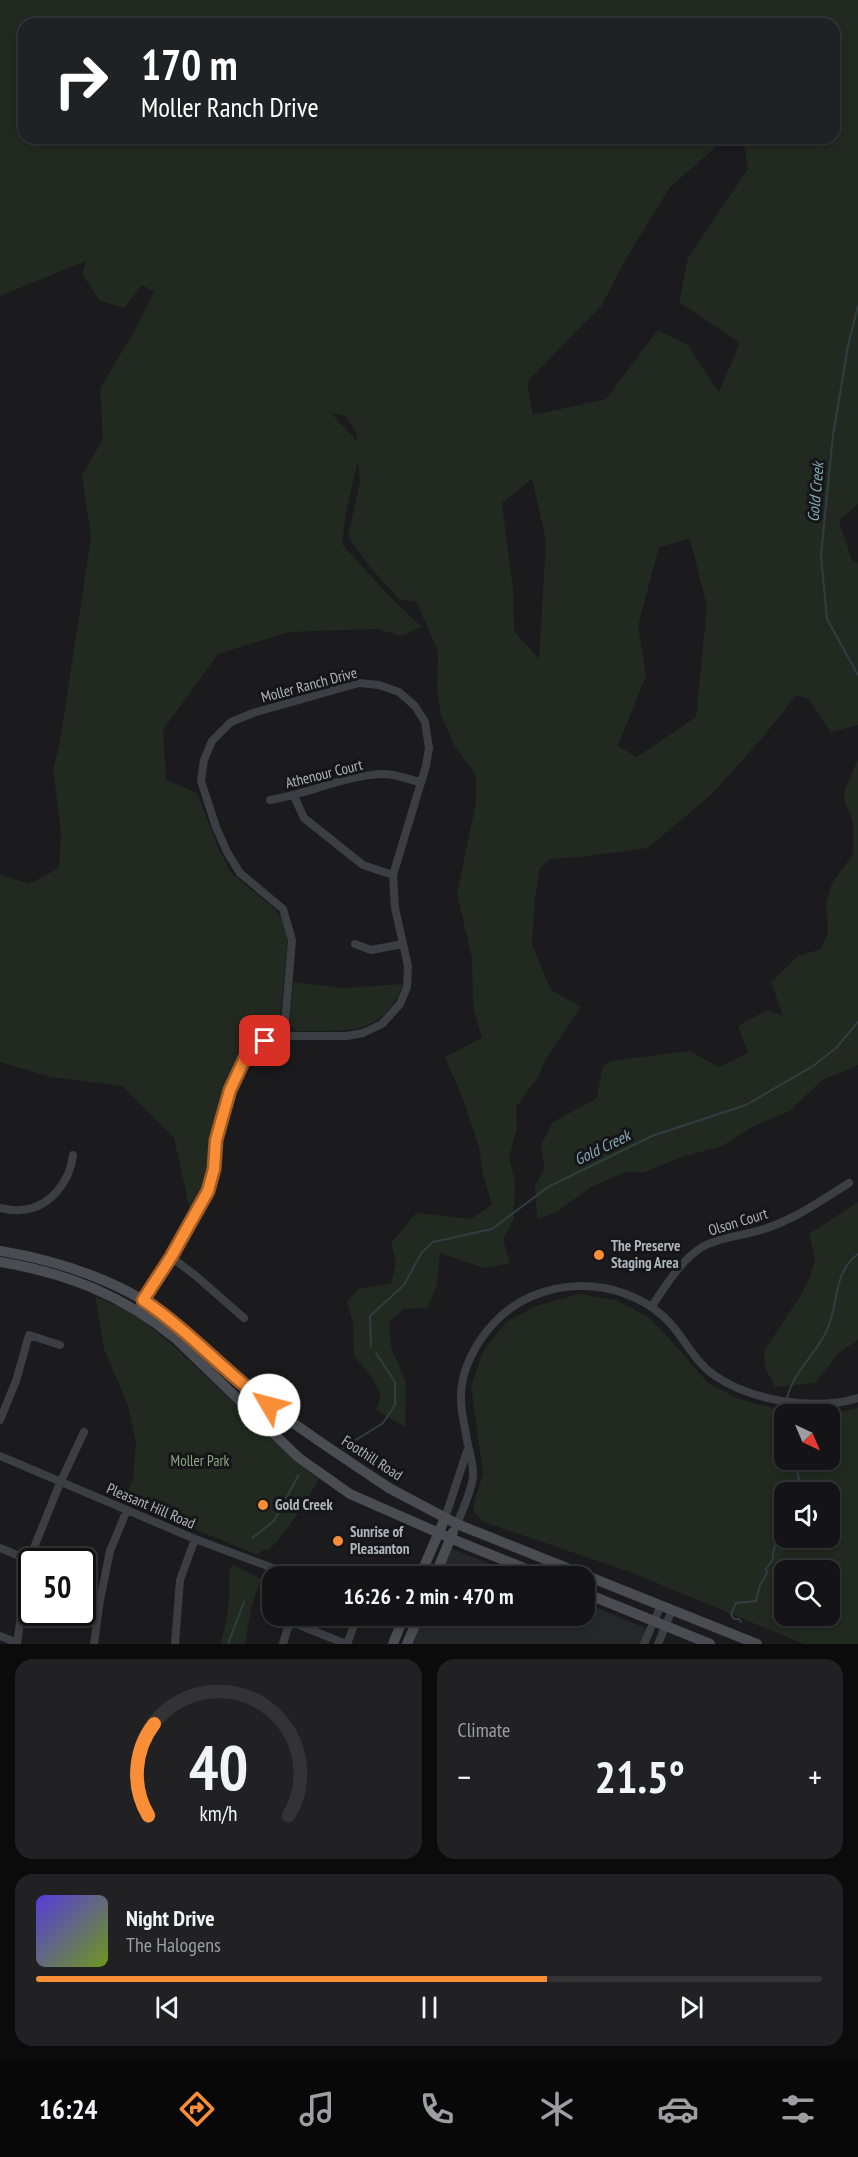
<!DOCTYPE html>
<html lang="en">
<head>
<meta charset="utf-8">
<style>
	body { margin:0; font-family:"PT Sans Narrow",sans-serif; background:#212123; color:#f1f3f6; height:100vh; display:flex; flex-direction:column; font-size:22px; white-space:nowrap }
	* { box-sizing:border-box; margin:0 }
	p { font-size:20px; color:#9d9ea1 }
	.icon { flex:none; width:33px; height:33px; fill:none; stroke:currentColor; stroke-width:2; stroke-linecap:round; stroke-linejoin:round }
	.map { position:relative; height:1644px; overflow:hidden }
	.drawer { display:flex; flex-direction:column; gap:15px; padding:15px; background:#0b0b0c; flex:1 }
	.drawer>* { flex:none }
	.banner { position:absolute; left:18px; top:18px; width:822px; height:126px; border-radius:18px; box-shadow:0 3px 9px #0003,0 0 0 2px #333335; background:#202124; color:#fff; overflow:hidden }
	.needle { width:39px; rotate:136deg }
	.fabs { position:absolute; left:774px; top:1404px; display:grid; gap:12px }
	.fabs a { display:grid; place-items:center; width:66px; height:66px; border-radius:12px; background:#141416; box-shadow:0 3px 9px #0003,0 0 0 2px #333335; font-size:30px }
	.speed { position:absolute; left:18px; top:1548px; display:flex; gap:12px; font-size:30px; font-weight:700; text-align:center }
	.speed>* { display:grid; place-content:center; width:78px; height:78px; border-radius:50%; background:#141416; box-shadow:0 3px 9px #0003,0 0 0 2px #333335; line-height:1 }
	.speed .limit { border:3px solid #111; border-radius:9px; background:#fff; color:#111 }
	.pin { position:absolute; display:grid; place-items:center; width:51px; height:51px; color:#fff; margin:-26px; border-radius:12px; box-shadow:0 3px 9px #0006 }
	.me { position:absolute; width:66px; margin:-33px; rotate:307deg; stroke-linejoin:round; filter:drop-shadow(0 0 4px #0008) }
	.turn { display:flex; align-items:center; gap:21px; height:126px; padding:0 24px; font-size:27px }
	.turn .icon { width:78px; height:78px; stroke-width:2.5 }
	.turn b { display:block; font-size:42px; line-height:51px }
	.big { font-size:45px; font-weight:700; line-height:1.1 }
	.drawer .widget { flex:1; display:flex; flex-direction:column; justify-content:center; gap:9px; min-width:0; padding:0 21px; border-radius:18px; background:#212123 }
	.drawer .dial { align-items:center; gap:0 }
	.dial svg { height:156px; overflow:visible; fill:none; stroke:#333335; stroke-width:7; stroke-linecap:round; text-anchor:middle }
	.dial text { fill:#f1f3f6; stroke:none }
	.song { display:flex; align-items:center; gap:18px }
	.cover { width:72px; height:72px; border-radius:9px; background:linear-gradient(135deg,hsl(250 70% 55%),hsl(80 70% 35%)) }
	.played { height:6px; border-radius:3px; background:linear-gradient(90deg,#f98e37 65%,#333335 65%) }
	.keys { display:flex; justify-content:space-around; direction:ltr }
	.heat { display:flex; justify-content:space-between; align-items:center; font-size:33px; direction:ltr }
	.drawer .tiles { flex:1; display:grid; gap:15px; grid-template-columns:1fr 1fr }
	.widget:last-child { grid-column:span 2 }
	.trip { position:absolute; left:262px; top:1566px; width:333px; height:60px; border-radius:18px; background:#141416; box-shadow:0 3px 9px #0003,0 0 0 2px #333335; font-weight:700; line-height:60px; text-align:center }
	.tabs { display:flex; height:96px; justify-content:space-around; align-items:center; background:#080809; color:#9d9ea1 }
	.tabs .icon { width:42px; height:42px }
	.tabs .current { color:#f98e37 }
	.tabs b { font-size:27px; color:#f1f3f6 }
	.map>svg:first-child { display:block }
</style>
</head>
<body>
<div class="map">
<svg width="858" height="1644" viewBox="0 0 858 1644">
	<rect width="100%" height="100%" fill="#1b1b1d"/>
	<path fill="#26272a" d="M 450,1548 L 519,1576 L 439,1576 Z
		M 585,1603 L 653,1631 L 648,1644 L 413,1644 L 424,1616 L 585,1616 Z"/>
	<path fill="#212920" fill-rule="evenodd" d="M 0,0 L 858,0 L 858,504 L 839,521 L 852,560 L 858,563 L 858,725 L 831,732 L 809,699 L 796,695 L 764,736 L 713,793 L 648,848 L 579,857 L 550,859 L 540,868 L 535,897 L 532,944 L 551,990 L 581,1007 L 545,1060 L 539,1076 L 516,1107 L 517,1129 L 509,1157 L 515,1181 L 514,1219 L 503,1239 L 510,1263 L 484,1268 L 440,1253 L 437,1284 L 428,1308 L 404,1309 L 389,1322 L 391,1347 L 406,1382 L 405,1427 L 376,1410 L 381,1395 L 370,1375 L 354,1356 L 353,1323 L 347,1302 L 358,1289 L 391,1283 L 396,1263 L 391,1243 L 416,1213 L 471,1219 L 492,1205 L 483,1174 L 479,1147 L 464,1102 L 445,1057 L 482,1038 L 473,1007 L 472,958 L 457,894 L 476,802 L 476,775 L 454,745 L 441,715 L 437,688 L 438,651 L 416,601 L 400,600 L 369,566 L 348,536 L 360,483 L 358,460 L 346,514 L 342,544 L 388,595 L 423,628 L 417,628 L 403,636 L 376,629 L 289,632 L 218,654 L 163,730 L 166,780 L 197,793 L 218,847 L 231,873 L 275,909 L 282,919 L 288,935 L 279,1030 L 262,1036 L 247,1047 L 235,1063 L 212,1128 L 207,1179 L 193,1210 L 189,1206 L 174,1138 L 122,1086 L 51,1077 L 0,1062 L 0,874 L 29,884 L 59,868 L 61,833 L 53,768 L 59,747 L 91,538 L 82,475 L 103,439 L 100,388 L 135,330 L 154,292 L 142,285 L 124,308 L 100,301 L 82,274 L 86,261 L 0,296 ZM 24,24 L 834,24 L 834,138 L 743,138 L 748,169 L 688,258 L 679,302 L 740,343 L 719,392 L 688,345 L 658,330 L 606,399 L 533,415 L 527,382 L 602,305 L 624,262 L 670,187 L 726,138 L 24,138 ZM 331,413 L 346,416 L 356,432 L 357,441 ZM 532,479 L 546,540 L 539,659 L 514,631 L 513,590 L 502,503 ZM 690,539 L 707,607 L 696,717 L 637,757 L 618,746 L 646,676 L 638,626 L 659,547 Z
		M 858,759 L 858,1065 L 822,1080 L 790,1111 L 754,1126 L 722,1146 L 685,1156 L 644,1172 L 625,1172 L 593,1186 L 556,1212 L 537,1219 L 535,1185 L 545,1169 L 541,1145 L 553,1122 L 597,1098 L 602,1068 L 610,1061 L 689,1051 L 719,1067 L 748,1053 L 738,1026 L 767,1010 L 783,1016 L 771,982 L 798,956 L 821,949 L 828,932 L 826,902 L 832,883 L 853,854 L 853,822 L 844,800 L 845,790 Z
		M 293,982 L 345,988 L 403,984 C 382,1038 347,1030 297,1031 L 292,1028 L 290,1023 Z
		M 858,1202 L 858,1340 L 839,1353 L 815,1383 L 775,1387 L 765,1367 L 764,1351 L 801,1295 L 810,1277 L 815,1259 L 809,1234 Z
		M 579,1294 L 616,1300 L 647,1316 L 666,1335 L 708,1383 L 739,1399 L 785,1411 L 829,1414 L 858,1408 L 858,1644 L 804,1644 L 633,1573 L 484,1522 L 474,1512 L 474,1503 L 483,1474 L 471,1386 L 483,1352 L 506,1322 L 536,1306 ZM 784,1414 L 830,1414 L 830,1460 L 784,1460 ZM 784,1492 L 830,1492 L 830,1538 L 784,1538 ZM 784,1570 L 830,1570 L 830,1616 L 784,1616 Z
		M 95,1296 L 130,1312 L 147,1324 L 179,1351 L 298,1464 L 319,1479 C 304,1505 289,1530 268,1551 L 263,1550 L 258,1555 L 123,1500 L 133,1480 L 136,1443 L 128,1406 L 104,1349 Z
		M 232,1564 L 261,1579 L 251,1608 L 245,1644 L 220,1644 C 225,1630 228,1613 229,1597 C 229,1586 228,1574 232,1564 Z"/>
	<g fill="none" stroke-linecap="round" stroke-linejoin="round">
		<path stroke="#303e42" stroke-width="2" d="M 858,305 L 848,346 L 833,435 L 821,556 L 827,619 L 858,675
			M 371,1346 L 370,1316 L 404,1285 L 422,1252 L 433,1242 L 492,1229 L 548,1187 L 652,1136 L 746,1105 L 813,1066 L 836,1048 L 858,1022
			M 787,1398 C 793,1373 813,1357 825,1334 C 840,1307 831,1274 858,1254
			M 784,1425 L 782,1418 L 785,1404
			M 343,1448 L 383,1423 L 395,1405 L 395,1382 L 376,1353
			M 791,1492 L 799,1479 L 795,1460
			M 252,1538 L 274,1521 L 298,1476
			M 741,1622 L 739,1619 L 734,1619 L 731,1614 L 736,1603 L 756,1601 L 760,1585 L 767,1573 L 766,1569 L 773,1559 C 771,1549 779,1541 780,1531 C 781,1517 776,1519 784,1504
			M 228,1644 L 244,1602"/>
		<path stroke="#3b3e42" stroke-width="8" d="M 294,796 L 304,818 L 363,865 L 393,875
			M 270,800 C 308,794 345,775 383,774 C 395,774 408,779 420,782
			M 355,944 L 371,950 L 403,944
			M 0,1208 C 6,1209 13,1211 20,1210 C 49,1209 70,1182 73,1155
			M 171,1257 L 196,1276 L 244,1318
			M 651,1307 C 666,1286 680,1261 702,1247 C 721,1236 744,1236 764,1229 C 795,1219 822,1200 849,1183
			M 137,1310 L 208,1191 L 222,1117 L 230,1091 L 245,1058 L 265,1041 L 284,1036 L 347,1036 L 363,1033 L 382,1024 L 400,1004 L 407,987 L 408,966 L 395,908 L 393,875 L 426,766 L 429,748 L 425,722 L 415,706 L 399,692 L 379,685 L 359,683 L 253,713 L 231,722 L 212,741 L 204,760 L 201,781 L 216,827 L 227,852 L 240,873 L 283,909 L 292,940 L 284,1036
			M 0,1420 L 16,1381 L 29,1335 L 60,1345
			M 0,1456 L 195,1539 L 294,1576
			M 445,1518 L 467,1451
			M 457,1524 C 462,1511 472,1490 473,1476 C 474,1465 469,1451 467,1440 C 465,1426 460,1410 461,1395 C 461,1370 477,1340 495,1322 C 538,1276 617,1274 664,1317 C 683,1334 692,1360 714,1375 C 751,1401 815,1411 858,1398
			M 0,1548 L 29,1560
			M 390,1616 L 415,1626
			M 0,1636 L 17,1643
			M 17,1644 L 29,1560 L 60,1483 L 84,1432
			M 94,1644 L 100,1600 L 110,1551 L 127,1510
			M 175,1644 L 180,1580 L 195,1539
			M 283,1644 L 288,1627 L 294,1623 L 346,1644
			M 347,1644 L 355,1623
			M 644,1644 L 661,1605
			M 658,1644 L 672,1610"/>
		<path stroke="#494d52" stroke-width="10" d="M 0,1251 C 61,1261 127,1283 176,1323 C 200,1344 221,1368 247,1388 C 292,1424 341,1456 389,1488 L 457,1524 L 757,1644
			M 0,1262 C 67,1273 122,1295 175,1338 L 299,1458 L 350,1494 L 464,1544 L 544,1576
			M 420,1576 L 445,1518
			M 435,1576 L 453,1532
			M 585,1593 L 710,1644
			M 393,1644 L 404,1616
			M 407,1644 L 419,1616"/>
	</g>
	<g fill="none" stroke-linecap="round" stroke-linejoin="round">
		<defs>
			<path id="route" d="M 265,1041 L 245,1058 L 230,1090 L 216,1140 L 214,1169 L 208,1191 L 171,1257 L 143,1300 C 189,1331 225,1372 269,1405"/>
		</defs>
		<use href="#route" stroke="#a25c24" stroke-width="15"/>
		<use href="#route" stroke="#f98e37" stroke-width="10"/>
	</g>
	<g fill="#f98e37" stroke="#161618" stroke-width="2">
		<circle cx="599" cy="1255" r="6"/>
		<circle cx="263" cy="1505" r="6"/>
		<circle cx="338" cy="1541" r="6"/>
	</g>
	<g text-anchor="middle" stroke-width="6" stroke-linejoin="round" paint-order="stroke">
		<g font-size="15" fill="#adb5bd" stroke="#161618">
			<text transform="translate(309 685) rotate(-15)" y="5">Moller Ranch Drive</text>
			<text transform="translate(324 774) rotate(-14)" y="5">Athenour Court</text>
			<text transform="translate(738 1222) rotate(-17)" y="5">Olson Court</text>
			<text transform="translate(372 1458) rotate(33)" y="5">Foothill Road</text>
			<text transform="translate(151 1506) rotate(23)" y="5">Pleasant Hill Road</text>
		</g>
		<g font-size="15" font-weight="bold" fill="#adb5bd" stroke="#161618" text-anchor="start">
			<text x="611" y="1251">The Preserve<tspan x="611" dy="17">Staging Area</tspan></text>
			<text x="275" y="1510">Gold Creek</text>
			<text x="350" y="1537">Sunrise of<tspan x="350" dy="17">Pleasanton</tspan></text>
		</g>
		<g font-size="15" fill="#89a883" stroke="#161618">
			<text x="200" y="1466">Moller Park</text>
		</g>
		<g font-size="16" font-style="italic" fill="#83abb8" stroke="#161618">
			<text transform="translate(815 492) rotate(-85)" y="6">Gold Creek</text>
			<text transform="translate(602 1147) rotate(-26)" y="6">Gold Creek</text>
		</g>
	</g>
</svg>
<div class="fabs">
<a><svg class="needle" viewBox="-14 -14 28 28"><path d="M0-13l5 13h-10z" fill="#e53935"/><path d="M0 13l5-13h-10z" fill="#9d9ea1"/></svg></a>
<a><svg class="icon" aria-label="sound" viewBox="0 0 24 24"><path d="M4 9h4l5-4v14l-5-4H4zM17 9q2 3 0 6"/></svg></a>
<a><svg class="icon" aria-label="search" viewBox="0 0 24 24"><circle cx="10" cy="10" r="6"/><path d="M15 15l6 6"/></svg></a>
</div>
<div class="speed"><div class="limit">50</div></div>
<div class="pin" style="left:265px;top:1041px;background:#d93025"><svg class="icon" aria-label="arrive" viewBox="0 0 24 24"><path d="M6 21V4h12l-3 4 3 4H6"/></svg></div>
<svg class="me" style="left:269px;top:1405px" viewBox="-20 -20 40 40"><circle r="19" fill="#fff"/><path d="M0-13L10 11 0 6-10 11z" fill="#f98e37"/></svg>
<div class="trip">16:26 · 2 min · 470 m</div>
<div class="banner">
<div class="turn"><svg class="icon" aria-label="right" viewBox="0 0 24 24"><path d="M7 20v-9h11M14 6l5 5-5 5"/></svg><div><b>170 m</b>Moller Ranch Drive</div></div>
</div>
</div>
<section class="drawer">
<div class="tiles">
<div class="widget dial"><svg viewBox="0 0 100 80">
<path d="M14 69A42 42 0 1 1 86 69"/>
<path d="M14 69A42 42 0 0 1 17 22" stroke="#f98e37"/>
<text x="50" y="56" font-size="32" font-weight="700">40</text>
<text x="50" y="72" font-size="11">km/h</text>
</svg></div>
<div class="widget"><p>Climate</p>
<div class="heat"><a>−</a><b class="big">21.5°</b><a>+</a></div>
</div>
<div class="widget">
<div class="song"><i class="cover"></i><div><b>Night Drive</b><p>The Halogens</p></div></div>
<div class="played"></div>
<div class="keys"><svg class="icon" aria-label="previous" viewBox="0 0 24 24"><path d="M18 5L8 12l10 7zM5 5v14"/></svg><svg class="icon" aria-label="pause" viewBox="0 0 24 24"><path d="M8 5v14M16 5v14"/></svg><svg class="icon" aria-label="next" viewBox="0 0 24 24"><path d="M6 5l10 7-10 7zM19 5v14"/></svg></div>
</div>
</div>
</section>
<nav class="tabs">
<b>16:24</b>
<svg class="icon current" aria-label="directions" viewBox="0 0 24 24"><path d="M12 3l9 9-9 9-9-9zM9 14v-3h6M13 9l2 2-2 2"/></svg>
<svg class="icon" aria-label="music" viewBox="0 0 24 24"><path d="M9 18V5l10-2v13"/><circle cx="6" cy="18" r="3"/><circle cx="16" cy="16" r="3"/></svg>
<svg class="icon" aria-label="phone" viewBox="0 0 24 24"><path d="M5 4h4l2 5-3 2q2 4 5 5l2-3 5 2v4C11 20 4 13 5 4z"/></svg>
<svg class="icon" aria-label="climate" viewBox="0 0 24 24"><path d="M12 3v18M4 7l16 10M4 17L20 7"/></svg>
<svg class="icon" aria-label="car" viewBox="0 0 24 24"><path d="M5 17H2v-5l4-1 3-4h7l3 4 3 1v5h-3M9 17h6M6 11h13"/><circle cx="7" cy="17" r="2"/><circle cx="17" cy="17" r="2"/></svg>
<svg class="icon" aria-label="filters" viewBox="0 0 24 24"><path d="M4 7h16M4 17h16"/><circle cx="9" cy="7" r="2"/><circle cx="15" cy="17" r="2"/></svg>
</nav>
</body>
</html>
